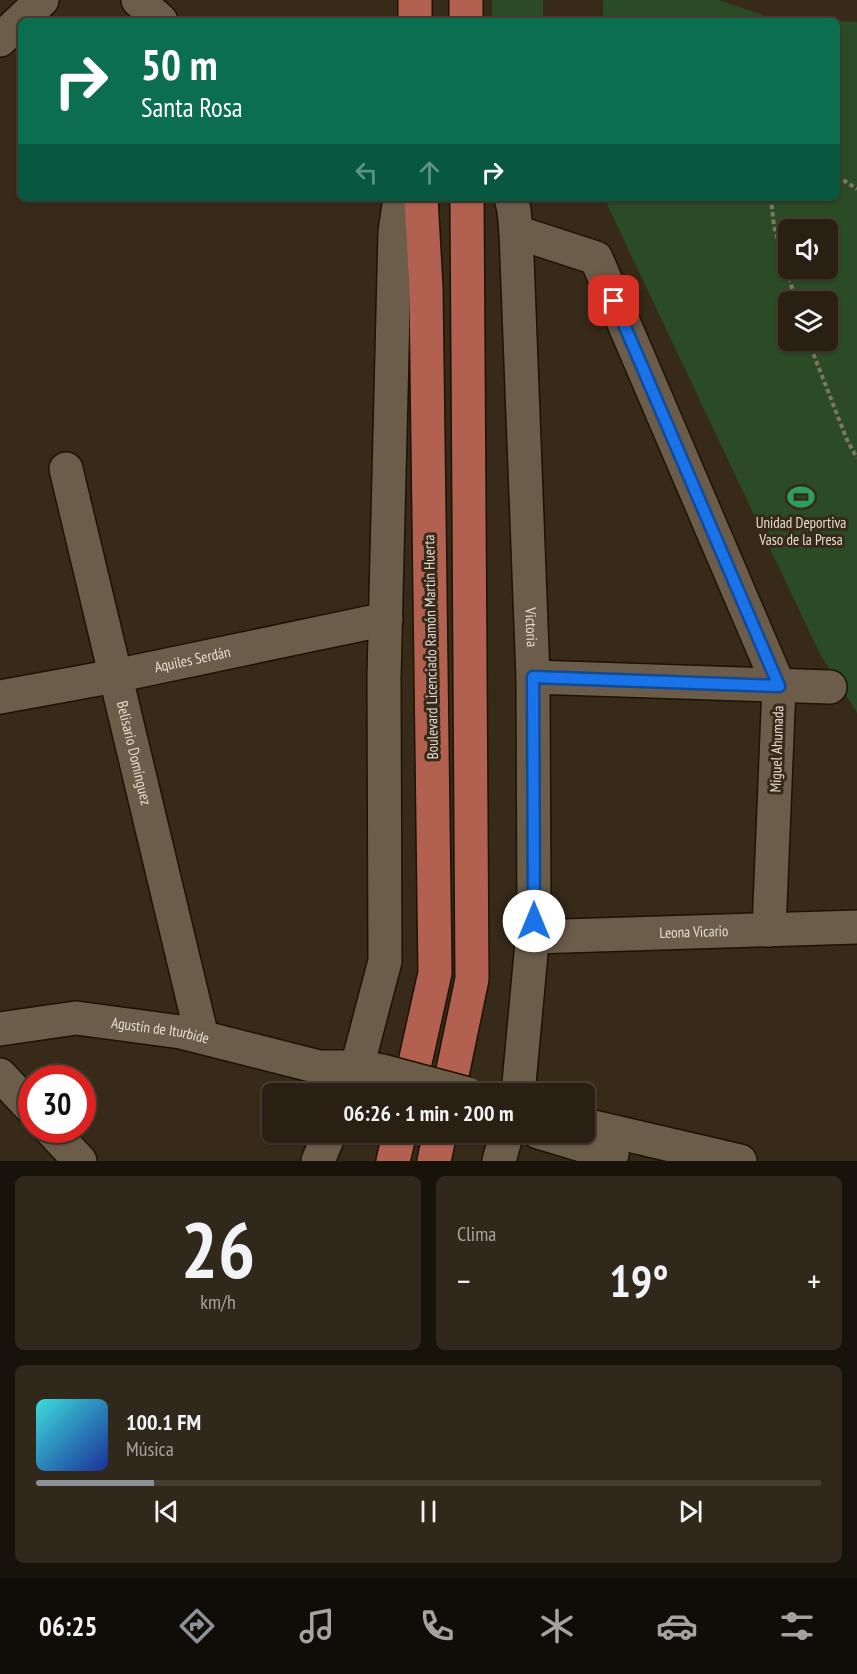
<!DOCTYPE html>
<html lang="es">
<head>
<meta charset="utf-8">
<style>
	body { margin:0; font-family:"PT Sans Narrow",sans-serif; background:#31281c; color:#f1f3f6; height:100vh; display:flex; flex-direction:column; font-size:22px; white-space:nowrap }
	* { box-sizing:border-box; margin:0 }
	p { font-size:20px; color:#a5a3a0 }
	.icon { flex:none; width:33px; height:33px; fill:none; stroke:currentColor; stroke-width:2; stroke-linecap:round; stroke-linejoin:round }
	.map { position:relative; height:1161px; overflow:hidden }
	.panel { display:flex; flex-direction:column; gap:15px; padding:15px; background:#17120a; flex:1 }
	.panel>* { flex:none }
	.guide { position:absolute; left:18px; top:18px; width:822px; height:183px; border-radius:9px; box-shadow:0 2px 4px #0004,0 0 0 2px #453e33; background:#0b6e4f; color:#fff; overflow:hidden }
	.controls { position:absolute; left:778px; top:219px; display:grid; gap:12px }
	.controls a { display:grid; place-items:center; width:60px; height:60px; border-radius:9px; background:#292013; box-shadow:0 2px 4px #0004,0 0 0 2px #453e33; font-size:30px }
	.speed { position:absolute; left:18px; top:1065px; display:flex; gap:12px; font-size:30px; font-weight:700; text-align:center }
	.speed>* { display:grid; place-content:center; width:78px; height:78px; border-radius:50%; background:#292013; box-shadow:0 2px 4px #0004,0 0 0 2px #453e33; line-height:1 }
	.speed .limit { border:9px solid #d22; background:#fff; color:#111 }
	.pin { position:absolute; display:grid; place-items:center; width:51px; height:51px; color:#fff; margin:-26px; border-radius:12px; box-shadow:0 3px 9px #0006 }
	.me { position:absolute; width:66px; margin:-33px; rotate:0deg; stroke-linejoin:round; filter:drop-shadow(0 0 4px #0008) }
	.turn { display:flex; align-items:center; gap:21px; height:126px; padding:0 24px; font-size:27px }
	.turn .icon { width:78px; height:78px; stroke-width:2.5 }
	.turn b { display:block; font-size:42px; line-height:51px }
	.lanes { display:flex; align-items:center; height:57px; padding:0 24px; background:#0003; justify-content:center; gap:30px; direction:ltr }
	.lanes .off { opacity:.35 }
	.big { font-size:45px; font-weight:600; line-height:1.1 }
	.panel .tile { flex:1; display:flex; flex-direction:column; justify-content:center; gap:9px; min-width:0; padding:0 21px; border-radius:9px; background:#31281c }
	.panel .dial { align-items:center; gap:0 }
	.dial b { font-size:78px; line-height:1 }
	.song { display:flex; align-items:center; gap:18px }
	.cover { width:72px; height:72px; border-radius:9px; background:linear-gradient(135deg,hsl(180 70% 55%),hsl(230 70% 35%)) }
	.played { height:6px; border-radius:3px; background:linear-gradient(90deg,#8c9099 15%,#453e33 15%) }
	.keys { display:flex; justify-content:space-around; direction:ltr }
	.heat { display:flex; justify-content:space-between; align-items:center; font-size:33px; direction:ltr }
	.panel .tiles { flex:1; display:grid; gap:15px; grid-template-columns:1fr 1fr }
	.tile:last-child { grid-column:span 2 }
	.trip { position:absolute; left:262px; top:1083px; width:333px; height:60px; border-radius:9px; background:#292013; box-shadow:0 2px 4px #0004,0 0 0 2px #453e33; font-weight:600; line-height:60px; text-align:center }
	.menu { display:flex; height:96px; justify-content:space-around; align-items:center; background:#100d08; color:#a5a3a0 }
	.menu .icon { width:42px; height:42px }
	.menu .on { color:#8c9099 }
	.menu b { font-size:27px; color:#f1f3f6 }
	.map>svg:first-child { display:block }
</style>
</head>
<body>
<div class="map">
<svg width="857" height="1161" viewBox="0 0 857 1161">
	<rect width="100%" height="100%" fill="#372a19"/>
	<path fill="#2a4b24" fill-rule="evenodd" d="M 492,0 L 543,0 L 543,21 L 492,21 Z
		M 603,0 L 719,0 L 771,18 L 857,22 L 857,713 L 820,654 L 604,198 L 837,198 L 837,21 L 603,21 ZM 789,230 L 828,230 L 828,268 L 789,268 ZM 789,302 L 828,302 L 828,340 L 789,340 Z"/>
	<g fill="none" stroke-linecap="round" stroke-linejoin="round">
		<defs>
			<g id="minor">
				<path d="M 138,0 L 161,21"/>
				<path d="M 0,40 L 42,0"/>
				<path id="s1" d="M 511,198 L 514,210 L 516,232 L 533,677 L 534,921 L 518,1094"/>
				<path d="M 516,232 L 596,258 L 779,686 L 769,930"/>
				<path id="s2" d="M 66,469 L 202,1037"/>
				<path d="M 533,677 L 830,687"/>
				<path id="s3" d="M 0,697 L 115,676 L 386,619"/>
				<path id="s4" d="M 532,937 L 857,927"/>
				<path id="s5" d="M 0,1029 L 76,1018 L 181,1032 L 319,1067 L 357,1067 L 377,1070"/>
				<path d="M 0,1075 L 32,1109"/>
				<path d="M 346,1094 L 357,1067 L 385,961 L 384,677 L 395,232 L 400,198"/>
				<path d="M 585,1125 L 740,1161"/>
				<path d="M 51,1130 L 80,1161"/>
				<path d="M 538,1132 L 612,1154"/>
				<path d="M 318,1161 L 330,1132"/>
				<path d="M 499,1161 L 507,1132"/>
			</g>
			<path id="major" d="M 466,0 L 466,21
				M 415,21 L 415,0
				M 408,1094 L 435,973 L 426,288 L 421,198
				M 448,1094 L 472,979 L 467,198
				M 393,1161 L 400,1132
				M 434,1161 L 440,1132"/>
		</defs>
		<use href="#minor" stroke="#1e1203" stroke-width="36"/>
		<use href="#major" stroke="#1e1203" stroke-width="36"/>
		<path stroke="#807466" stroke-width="4" stroke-dasharray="4.5 3" stroke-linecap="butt" d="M 837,176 L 857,189
			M 773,198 L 771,200 L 774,226 L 796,302
			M 808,340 L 847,440 L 857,458"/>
		<use href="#minor" stroke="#6b5d4a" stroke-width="33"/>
		<use href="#major" stroke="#b26151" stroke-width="33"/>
		<defs>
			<path id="minor-bridge" d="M 382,1071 L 468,1094"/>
		</defs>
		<use href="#minor-bridge" stroke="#1e1203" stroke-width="36" stroke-linecap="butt"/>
		<use href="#minor-bridge" stroke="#6b5d4a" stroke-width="33"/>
	</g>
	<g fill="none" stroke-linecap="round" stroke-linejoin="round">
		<defs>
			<path id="route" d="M 534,921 L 533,677 L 779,686 L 614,301"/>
		</defs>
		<use href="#route" stroke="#114b97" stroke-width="15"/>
		<use href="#route" stroke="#1a73e8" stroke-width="10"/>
	</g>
	<defs>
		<symbol id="stadium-bare" viewBox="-9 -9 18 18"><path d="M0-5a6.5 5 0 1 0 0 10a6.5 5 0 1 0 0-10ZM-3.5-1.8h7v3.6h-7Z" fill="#2e9e5b" stroke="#372a19" stroke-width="2.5" paint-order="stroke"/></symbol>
	</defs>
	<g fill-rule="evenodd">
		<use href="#stadium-bare" x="782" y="478" width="38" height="38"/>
	</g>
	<g text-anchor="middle" stroke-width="6" stroke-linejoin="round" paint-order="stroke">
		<g font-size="15" fill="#e5dcd2" stroke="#372a19">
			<text x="801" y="528">Unidad Deportiva<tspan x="801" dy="17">Vaso de la Presa</tspan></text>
		</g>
		<g font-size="15" fill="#e5dcd2" stroke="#372a19">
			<text dy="5" stroke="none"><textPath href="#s1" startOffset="430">Victoria</textPath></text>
			<text transform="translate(431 647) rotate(-91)" y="5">Boulevard Licenciado Ramón Martín Huerta</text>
			<text dy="5" stroke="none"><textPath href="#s3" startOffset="196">Aquiles Serdán</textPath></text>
			<text transform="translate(777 749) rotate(-88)" y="5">Miguel Ahumada</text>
			<text dy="5" stroke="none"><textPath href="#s2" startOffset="292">Belisario Domínguez</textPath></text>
			<text dy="5" stroke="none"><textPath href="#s4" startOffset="162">Leona Vicario</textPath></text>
			<text dy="5" stroke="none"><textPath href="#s5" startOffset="162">Agustín de Iturbide</textPath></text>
		</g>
	</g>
</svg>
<div class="controls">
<a><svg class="icon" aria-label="sound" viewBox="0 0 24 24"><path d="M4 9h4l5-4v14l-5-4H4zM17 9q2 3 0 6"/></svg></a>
<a><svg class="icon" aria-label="layers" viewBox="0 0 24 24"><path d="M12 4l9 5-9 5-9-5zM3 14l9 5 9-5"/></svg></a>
</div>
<div class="speed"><div class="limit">30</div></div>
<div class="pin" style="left:614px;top:301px;background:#d93025"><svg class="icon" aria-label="arrive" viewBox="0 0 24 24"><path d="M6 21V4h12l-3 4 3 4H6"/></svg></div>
<svg class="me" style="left:534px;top:921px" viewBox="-20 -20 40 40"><circle r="19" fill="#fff"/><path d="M0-13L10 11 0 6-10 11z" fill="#1a73e8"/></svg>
<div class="trip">06:26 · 1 min · 200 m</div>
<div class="guide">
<div class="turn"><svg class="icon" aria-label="right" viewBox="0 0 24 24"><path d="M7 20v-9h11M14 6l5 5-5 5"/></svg><div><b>50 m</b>Santa Rosa</div></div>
<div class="lanes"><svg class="icon off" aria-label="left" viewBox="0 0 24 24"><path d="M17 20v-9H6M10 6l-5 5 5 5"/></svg><svg class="icon off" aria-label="ahead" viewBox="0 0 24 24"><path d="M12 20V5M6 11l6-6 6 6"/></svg><svg class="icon" aria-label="right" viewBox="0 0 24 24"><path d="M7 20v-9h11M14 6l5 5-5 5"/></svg></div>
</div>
</div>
<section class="panel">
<div class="tiles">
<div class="tile dial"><b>26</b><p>km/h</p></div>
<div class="tile"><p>Clima</p>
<div class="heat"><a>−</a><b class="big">19°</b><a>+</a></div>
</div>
<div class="tile">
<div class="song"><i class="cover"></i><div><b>100.1 FM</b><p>Música</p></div></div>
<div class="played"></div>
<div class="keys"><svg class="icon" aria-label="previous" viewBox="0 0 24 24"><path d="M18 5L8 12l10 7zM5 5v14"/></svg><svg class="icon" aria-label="pause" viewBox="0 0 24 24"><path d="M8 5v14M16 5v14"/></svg><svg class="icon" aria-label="next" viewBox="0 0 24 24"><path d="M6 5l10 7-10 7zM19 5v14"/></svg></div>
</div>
</div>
</section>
<nav class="menu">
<b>06:25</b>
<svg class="icon on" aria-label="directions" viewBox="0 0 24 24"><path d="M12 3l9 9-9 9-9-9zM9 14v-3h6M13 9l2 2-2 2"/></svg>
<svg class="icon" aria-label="music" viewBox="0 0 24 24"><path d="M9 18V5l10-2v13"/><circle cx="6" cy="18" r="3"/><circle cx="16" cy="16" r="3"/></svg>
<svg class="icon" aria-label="phone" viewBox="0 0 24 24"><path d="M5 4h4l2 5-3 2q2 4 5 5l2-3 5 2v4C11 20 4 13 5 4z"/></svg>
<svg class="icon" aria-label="climate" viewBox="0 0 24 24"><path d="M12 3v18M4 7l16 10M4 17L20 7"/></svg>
<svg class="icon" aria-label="car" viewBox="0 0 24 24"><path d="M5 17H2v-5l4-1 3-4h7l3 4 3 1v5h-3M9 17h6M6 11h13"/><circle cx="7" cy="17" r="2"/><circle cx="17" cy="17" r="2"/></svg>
<svg class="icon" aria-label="filters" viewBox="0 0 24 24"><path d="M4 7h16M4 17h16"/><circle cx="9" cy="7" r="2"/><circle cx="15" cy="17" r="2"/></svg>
</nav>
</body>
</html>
